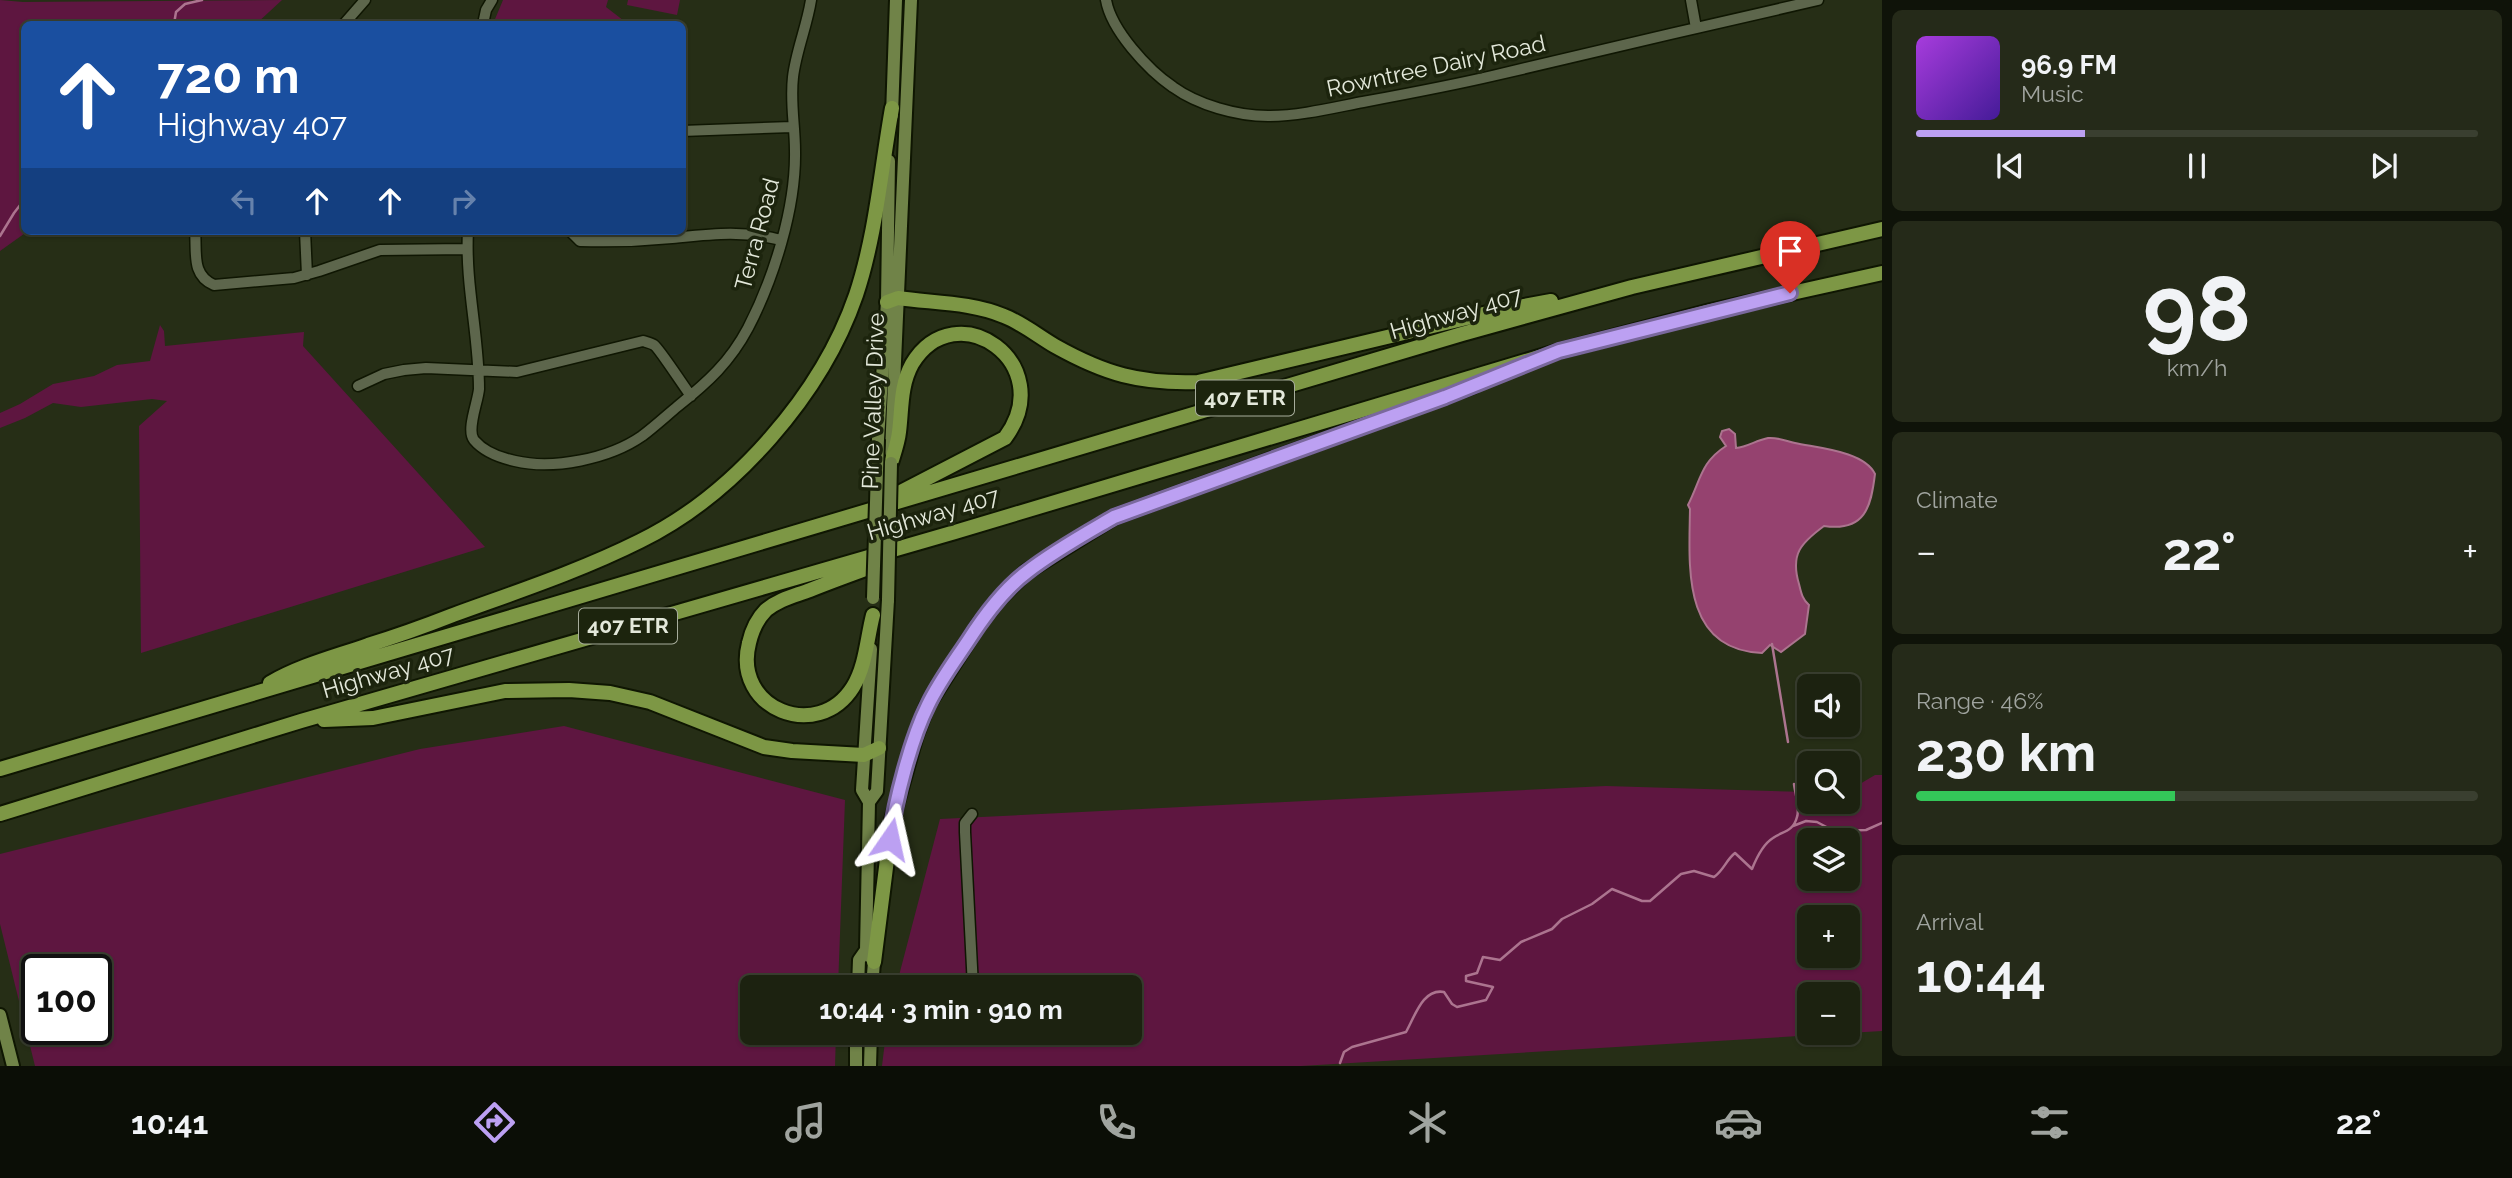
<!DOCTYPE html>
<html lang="en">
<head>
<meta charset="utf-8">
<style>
	body { margin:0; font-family:Raleway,sans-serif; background:#252a19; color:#f1f3f6; height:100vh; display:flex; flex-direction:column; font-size:26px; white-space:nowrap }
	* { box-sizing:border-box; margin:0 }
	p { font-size:23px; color:#a0a49f }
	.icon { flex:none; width:38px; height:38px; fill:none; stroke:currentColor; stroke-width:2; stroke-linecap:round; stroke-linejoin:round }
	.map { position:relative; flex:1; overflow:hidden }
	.side { display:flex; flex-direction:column; gap:10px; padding:10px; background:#0f1309; width:630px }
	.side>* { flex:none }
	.banner { position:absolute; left:21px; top:21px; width:665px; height:214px; border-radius:10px; box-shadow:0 2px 5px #0004,0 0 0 2px #3a3f30; background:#1a4fa0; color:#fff; overflow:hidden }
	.buttons { position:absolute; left:1797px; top:674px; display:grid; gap:14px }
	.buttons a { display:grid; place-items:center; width:63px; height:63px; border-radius:10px; background:#1c2210; box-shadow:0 2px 5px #0004,0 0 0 2px #3a3f30; font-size:35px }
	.speed { position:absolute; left:21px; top:954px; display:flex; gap:14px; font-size:35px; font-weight:700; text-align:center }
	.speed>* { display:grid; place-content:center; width:91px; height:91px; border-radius:50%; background:#1c2210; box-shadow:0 2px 5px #0004,0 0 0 2px #3a3f30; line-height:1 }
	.speed .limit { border:4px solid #111; border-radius:10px; background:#fff; color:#111 }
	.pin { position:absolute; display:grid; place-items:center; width:60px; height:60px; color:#fff; margin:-72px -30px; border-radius:50% 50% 50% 0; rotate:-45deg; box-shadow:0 0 7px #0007 }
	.pin .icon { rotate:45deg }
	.me { position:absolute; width:77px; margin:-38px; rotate:11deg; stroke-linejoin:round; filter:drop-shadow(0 0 5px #0008) }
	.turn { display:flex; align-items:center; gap:24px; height:147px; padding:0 21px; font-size:32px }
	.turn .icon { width:91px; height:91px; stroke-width:2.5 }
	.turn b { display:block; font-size:49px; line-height:60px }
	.lanes { display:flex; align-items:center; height:66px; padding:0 21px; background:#0003; justify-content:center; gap:35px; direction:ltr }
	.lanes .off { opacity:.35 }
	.big { font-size:52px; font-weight:700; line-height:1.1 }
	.side .card { flex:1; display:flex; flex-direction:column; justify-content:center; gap:10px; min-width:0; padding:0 24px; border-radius:10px; background:#252a19 }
	.side .dial { align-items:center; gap:0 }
	.dial b { font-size:91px; line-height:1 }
	.song { display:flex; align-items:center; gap:21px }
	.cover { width:84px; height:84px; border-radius:10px; background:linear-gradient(135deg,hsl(280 70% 55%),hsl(260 70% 35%)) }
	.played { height:7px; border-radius:4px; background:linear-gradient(90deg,#bca0f2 30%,#3a3f30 30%) }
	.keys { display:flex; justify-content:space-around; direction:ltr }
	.heat { display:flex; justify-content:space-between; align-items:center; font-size:38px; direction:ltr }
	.charge { height:10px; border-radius:5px; background:linear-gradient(90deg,#34c759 46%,#3a3f30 0) }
	.trip { position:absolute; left:740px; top:975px; width:402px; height:70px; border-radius:10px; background:#1c2210; box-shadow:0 2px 5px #0004,0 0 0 2px #3a3f30; font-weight:700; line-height:70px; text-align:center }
	.dock { display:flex; height:112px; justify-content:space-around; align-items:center; background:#0b0e06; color:#a0a49f }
	.dock .icon { width:49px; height:49px }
	.dock .on { color:#bca0f2 }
	.dock b { font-size:32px; color:#f1f3f6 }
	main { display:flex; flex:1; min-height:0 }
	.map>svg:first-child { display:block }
</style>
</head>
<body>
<main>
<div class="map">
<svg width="1882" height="1066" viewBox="0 0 1882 1066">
	<rect width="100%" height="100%" fill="#262e16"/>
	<path fill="#5e1640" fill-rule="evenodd" d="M 0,0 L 23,2 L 282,0 L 256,24 L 24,24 L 24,231 L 28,231 L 0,251 Z
		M 503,0 L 608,0 L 606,7 L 628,24 L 493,24 Z
		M 628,0 L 680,0 L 677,15 L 627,5 Z
		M 160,325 L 164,331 L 165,346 L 304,332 L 303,346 L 485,547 L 141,653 L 139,426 L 167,401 L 152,399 L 81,407 L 53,403 L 25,418 L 0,428 L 0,413 L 20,404 L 53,384 L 94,376 L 117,365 L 150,361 Z
		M 564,726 L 845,800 L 838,987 L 752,987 L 752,1032 L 836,1033 L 835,1066 L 35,1066 L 0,924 L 0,854 L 420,749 ZM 37,970 L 96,970 L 96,1029 L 37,1029 Z
		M 1875,775 L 1882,775 L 1882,1031 L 1301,1066 L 882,1066 L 886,1033 L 1130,1032 L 1130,987 L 896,987 L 940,819 L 1606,786 L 1807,792 L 1811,809 L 1827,802 L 1848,802 L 1848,791 ZM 1810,840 L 1848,840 L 1848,878 L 1810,878 ZM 1810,917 L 1848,917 L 1848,956 L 1810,956 ZM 1810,994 L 1848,994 L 1848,1032 L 1810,1032 Z"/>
	<path fill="#95426f" stroke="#ac748f" stroke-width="2" d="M 1729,429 L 1735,434 L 1736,448 C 1747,447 1757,440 1768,438 C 1777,437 1786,441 1795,443 C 1817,448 1864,451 1875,474 C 1871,507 1865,532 1824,526 C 1801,543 1790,554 1799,584 C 1801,592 1802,599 1809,605 L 1805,634 L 1781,652 L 1770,645 L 1762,653 C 1682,650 1689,568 1690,509 L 1688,505 C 1701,479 1701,462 1726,446 L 1720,437 L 1722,431 Z"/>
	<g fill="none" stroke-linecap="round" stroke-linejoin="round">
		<path stroke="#ac748f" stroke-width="2.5" d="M 174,24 L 176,12 L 185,4 L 202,0
			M 0,236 L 14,213 L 24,200
			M 1772,644 L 1788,742
			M 1793,826 L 1806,821 L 1817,822 L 1834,831 L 1866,830 L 1882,823
			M 1340,1063 L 1344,1052 L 1352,1047 L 1406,1032 C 1415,1016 1423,988 1444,992 L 1452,1004 L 1457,1007 L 1486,1000 L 1493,987 L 1466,981 L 1466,976 L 1477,973 L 1483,957 L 1500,960 L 1521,942 L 1552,929 L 1562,919 L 1592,904 L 1612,889 L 1642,901 L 1650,901 L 1681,874 L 1694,871 L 1714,877 C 1724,870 1726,860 1735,853 L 1752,869 C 1756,859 1763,844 1773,838 C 1783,831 1793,832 1797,817 C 1800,808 1795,793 1794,784"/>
		<defs>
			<path id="minor" d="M 1106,0 C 1111,30 1148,70 1173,87 C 1198,105 1237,116 1268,116 C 1299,116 1332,108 1363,102 C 1406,94 1449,86 1492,76 C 1601,50 1709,25 1818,0
				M 1691,0 L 1696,28
				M 344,24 L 365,0
				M 483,24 L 486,10 L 492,0
				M 682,131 L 792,127
				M 195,231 C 197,253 191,275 214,285 L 294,278 L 319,271 L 380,250 L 467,249
				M 305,231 L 307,275
				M 468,231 C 465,284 479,335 479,389 C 478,402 466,430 474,440 C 484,452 501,458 515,461 C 553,470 609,459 642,436 C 654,427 666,416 678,406 C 708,382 730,362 748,328 C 774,278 796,207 795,151 C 795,125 790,103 793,77 C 796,51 807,26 811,0
				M 570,231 L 580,241 C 611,242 641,241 672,238 C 712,234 742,230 781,240
				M 358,386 L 384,374 L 404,370 L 426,368 L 517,372 L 643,341 C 646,342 651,343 654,345 C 659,348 684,387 691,396
				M 972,814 L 965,823 L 965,832 L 973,987"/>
			<path id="major" d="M 892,115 L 896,0
				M 878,439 L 887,302 L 889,161
				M 891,452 L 911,0
				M 869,802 L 877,791 L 888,600
				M 870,956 L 874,962 L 872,987
				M 858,987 L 859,960 L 866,950 L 869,802 L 862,790 L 871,649
				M 0,1015 L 13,1066
				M 856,1066 L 856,1032
				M 870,1066 L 871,1032"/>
			<path id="highway" d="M 887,302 L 898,298 C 932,303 971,302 1004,316 C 1022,323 1038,336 1055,346 C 1105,374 1140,384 1198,382 L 1496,311 L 1551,301
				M 891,463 C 894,453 898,442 899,432 C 902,409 900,386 912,364 C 956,291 1060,364 1005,438 L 895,495
				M 873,615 C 867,638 866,666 853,687 C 818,743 732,709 749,643 C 752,630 757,619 766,610 C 779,599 794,596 810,590 C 835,580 860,571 885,562
				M 270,683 C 301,665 334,657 368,645 C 397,636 425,626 453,615 C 516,592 580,571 640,541 C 734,495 822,394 856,295 C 876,235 881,170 892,108
				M 324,720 L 373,718 L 505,691 L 569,690 L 610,693 L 650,702 L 764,747 L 792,751 L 864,755 L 879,748
				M 0,769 L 1462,334 L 1632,287 L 1882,229
				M 0,814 L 301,721 L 955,532 L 1559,351 L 1711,311 L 1882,273
				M 874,962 L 892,820 L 916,735 L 927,706 L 979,624 L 998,600 L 1026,572 L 1114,517 L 1473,386"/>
		</defs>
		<use href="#minor" stroke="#0f1602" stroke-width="13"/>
		<use href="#major" stroke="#0f1602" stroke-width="16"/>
		<use href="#highway" stroke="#0f1602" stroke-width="18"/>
		<use href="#minor" stroke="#5d664c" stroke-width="10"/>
		<use href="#major" stroke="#708348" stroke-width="12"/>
		<use href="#highway" stroke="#7d9745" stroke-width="14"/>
		<defs>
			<path id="major-bridge" d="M 873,598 L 878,439
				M 888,600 L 891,463"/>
		</defs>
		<use href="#major-bridge" stroke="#0f1602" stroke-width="16" stroke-linecap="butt"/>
		<use href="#major-bridge" stroke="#708348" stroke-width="12"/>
	</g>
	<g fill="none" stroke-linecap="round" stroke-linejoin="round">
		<defs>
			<path id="route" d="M 890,839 C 895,801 911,739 928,705 C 939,682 954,662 968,641 C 984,616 1003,590 1027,572 C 1054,551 1085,534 1114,517 L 1445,397 L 1559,351 L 1790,293"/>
		</defs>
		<use href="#route" stroke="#7a689d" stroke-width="18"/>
		<use href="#route" stroke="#bca0f2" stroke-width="12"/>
	</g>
	<g text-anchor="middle" stroke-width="7" stroke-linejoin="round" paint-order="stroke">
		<g fill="#1c240d" stroke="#a7ad9c" stroke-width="2">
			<rect x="1196" y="380.5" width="98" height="35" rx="5"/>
			<rect x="579" y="608.5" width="98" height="35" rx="5"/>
		</g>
		<g font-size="21" font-weight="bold" fill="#e3e8da">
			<text x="1245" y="405">407 ETR</text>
			<text x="628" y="633">407 ETR</text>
		</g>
		<g font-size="23" fill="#e3e8da" stroke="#1c240d">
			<text transform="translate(1436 66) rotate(-12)" y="8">Rowntree Dairy Road</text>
			<text transform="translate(757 234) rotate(-75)" y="8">Terra Road</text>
			<text transform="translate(1456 313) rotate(-16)" y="8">Highway 407</text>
			<text transform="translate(873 401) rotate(-88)" y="8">Pine Valley Drive</text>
			<text transform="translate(933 514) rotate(-16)" y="8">Highway 407</text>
			<text transform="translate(388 672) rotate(-16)" y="8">Highway 407</text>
		</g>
	</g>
</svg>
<div class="buttons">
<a><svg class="icon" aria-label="sound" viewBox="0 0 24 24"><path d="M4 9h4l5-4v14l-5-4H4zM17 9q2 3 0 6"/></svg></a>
<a><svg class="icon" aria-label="search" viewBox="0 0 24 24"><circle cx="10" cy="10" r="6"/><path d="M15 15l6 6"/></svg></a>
<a><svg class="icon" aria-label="layers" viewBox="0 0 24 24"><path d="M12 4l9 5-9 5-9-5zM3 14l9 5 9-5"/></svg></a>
<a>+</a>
<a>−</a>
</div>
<div class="speed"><div class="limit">100</div></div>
<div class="pin" style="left:1790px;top:293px;background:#d93025"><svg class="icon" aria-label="arrive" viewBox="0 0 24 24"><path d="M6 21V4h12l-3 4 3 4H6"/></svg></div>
<svg class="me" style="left:890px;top:839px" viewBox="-20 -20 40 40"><path d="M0-17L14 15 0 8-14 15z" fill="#bca0f2" stroke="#fff" stroke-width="4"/></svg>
<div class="trip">10:44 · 3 min · 910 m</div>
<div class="banner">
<div class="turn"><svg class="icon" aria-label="ahead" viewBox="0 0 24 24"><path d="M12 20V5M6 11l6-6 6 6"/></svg><div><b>720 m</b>Highway 407</div></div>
<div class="lanes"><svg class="icon off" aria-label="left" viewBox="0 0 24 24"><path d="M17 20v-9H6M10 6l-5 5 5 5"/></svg><svg class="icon" aria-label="ahead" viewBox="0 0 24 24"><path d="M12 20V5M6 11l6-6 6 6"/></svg><svg class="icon" aria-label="ahead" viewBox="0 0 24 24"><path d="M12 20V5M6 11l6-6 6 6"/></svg><svg class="icon off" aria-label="right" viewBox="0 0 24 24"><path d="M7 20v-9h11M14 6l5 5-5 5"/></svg></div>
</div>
</div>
<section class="side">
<div class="card">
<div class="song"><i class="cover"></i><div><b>96.9 FM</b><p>Music</p></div></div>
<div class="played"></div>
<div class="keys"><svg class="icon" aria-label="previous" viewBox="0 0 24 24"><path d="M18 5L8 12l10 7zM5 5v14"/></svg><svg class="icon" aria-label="pause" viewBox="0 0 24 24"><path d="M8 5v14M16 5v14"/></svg><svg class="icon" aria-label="next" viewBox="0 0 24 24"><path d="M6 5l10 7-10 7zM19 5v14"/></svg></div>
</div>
<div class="card dial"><b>98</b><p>km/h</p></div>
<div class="card"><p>Climate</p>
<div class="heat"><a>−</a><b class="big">22°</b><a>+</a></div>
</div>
<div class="card"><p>Range · 46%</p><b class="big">230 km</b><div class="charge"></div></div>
<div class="card"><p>Arrival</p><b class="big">10:44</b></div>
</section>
</main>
<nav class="dock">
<b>10:41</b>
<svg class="icon on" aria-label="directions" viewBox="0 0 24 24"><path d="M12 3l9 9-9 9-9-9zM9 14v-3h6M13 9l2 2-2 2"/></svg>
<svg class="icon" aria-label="music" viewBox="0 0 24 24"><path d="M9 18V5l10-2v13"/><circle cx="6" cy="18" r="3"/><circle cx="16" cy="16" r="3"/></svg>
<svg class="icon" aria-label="phone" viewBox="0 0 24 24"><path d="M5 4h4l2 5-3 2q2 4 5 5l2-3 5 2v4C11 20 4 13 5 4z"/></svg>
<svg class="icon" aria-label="climate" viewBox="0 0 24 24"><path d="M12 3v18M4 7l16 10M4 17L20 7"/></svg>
<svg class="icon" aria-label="car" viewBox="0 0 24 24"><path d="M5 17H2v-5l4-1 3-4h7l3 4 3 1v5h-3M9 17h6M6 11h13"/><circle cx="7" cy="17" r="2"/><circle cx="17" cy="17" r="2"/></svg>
<svg class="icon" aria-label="filters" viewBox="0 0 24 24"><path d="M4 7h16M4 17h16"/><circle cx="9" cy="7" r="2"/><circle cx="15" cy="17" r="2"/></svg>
<b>22°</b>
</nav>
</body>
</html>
